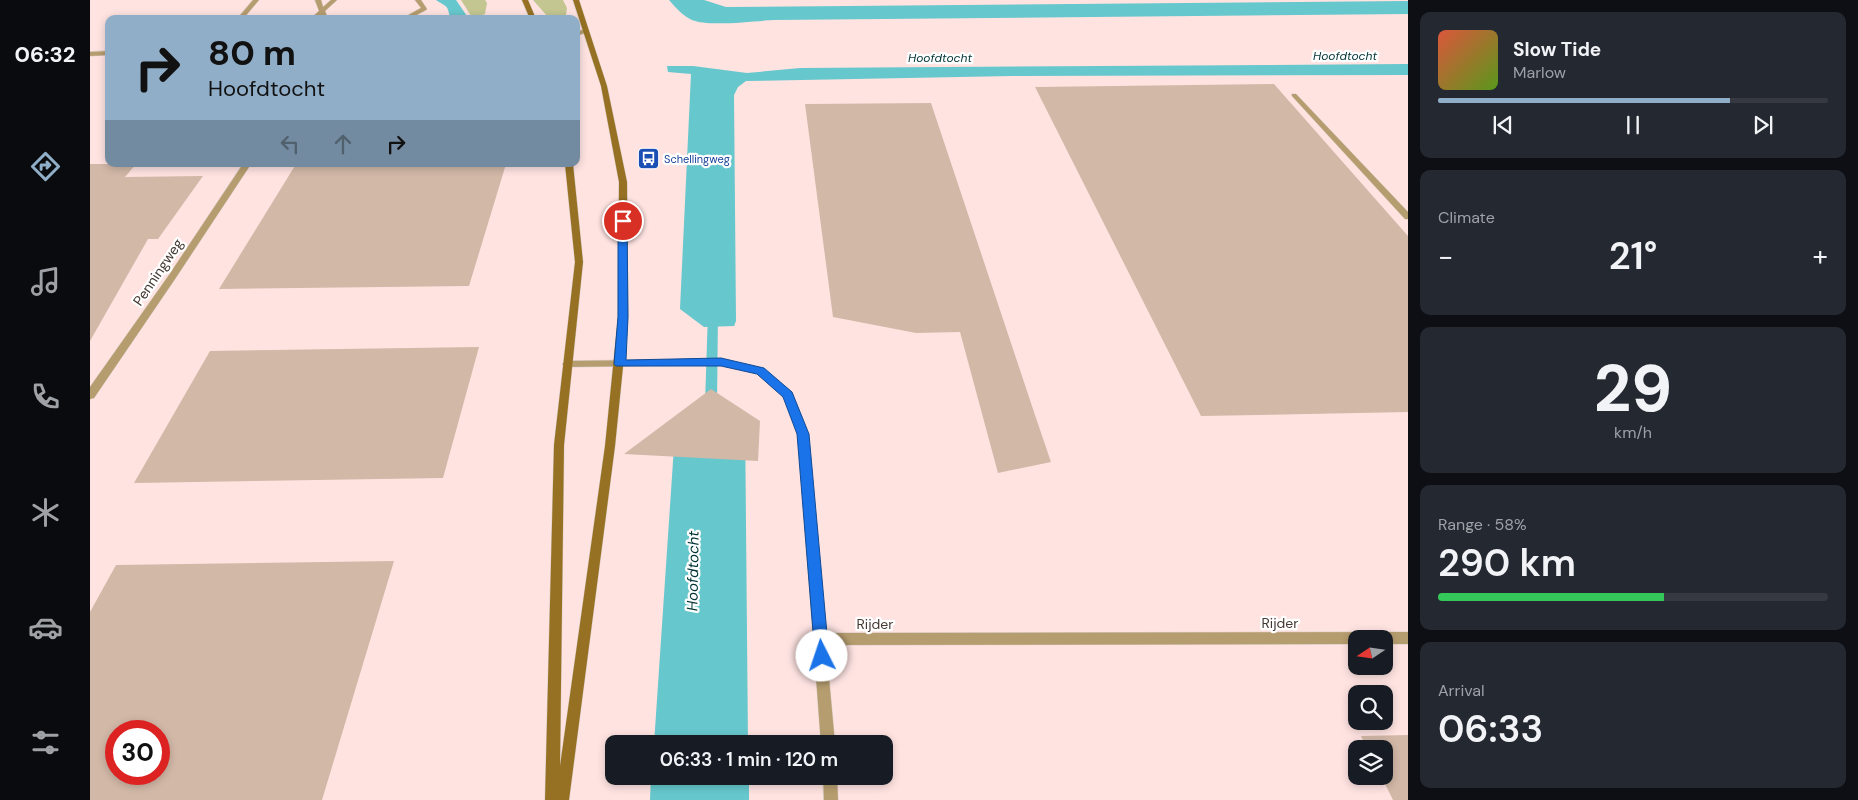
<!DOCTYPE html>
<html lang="en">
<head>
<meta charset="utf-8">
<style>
	body { margin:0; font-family:"DM Sans",sans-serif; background:#242831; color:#f1f3f6; height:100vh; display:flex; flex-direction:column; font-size:19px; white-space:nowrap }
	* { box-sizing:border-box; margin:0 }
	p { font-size:16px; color:#9ea1a6 }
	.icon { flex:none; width:28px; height:28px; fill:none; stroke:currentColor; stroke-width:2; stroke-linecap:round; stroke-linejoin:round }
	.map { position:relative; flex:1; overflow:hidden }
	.side { display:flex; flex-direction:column; gap:12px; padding:12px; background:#0d0f14; width:450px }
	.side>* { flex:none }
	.hud { position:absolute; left:15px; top:15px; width:475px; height:152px; border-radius:10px; box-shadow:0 2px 8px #0003; background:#90aec8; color:#111; overflow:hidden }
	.needle { width:32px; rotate:257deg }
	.controls { position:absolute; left:1258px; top:630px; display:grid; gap:10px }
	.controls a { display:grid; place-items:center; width:45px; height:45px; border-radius:10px; background:#171b24; box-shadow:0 2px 8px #0003; font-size:25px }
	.speed { position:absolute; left:15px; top:720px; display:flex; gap:10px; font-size:25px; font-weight:700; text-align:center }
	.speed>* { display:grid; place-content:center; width:65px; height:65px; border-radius:50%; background:#171b24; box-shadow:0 2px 8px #0003; line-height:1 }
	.speed .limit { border:8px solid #d22; background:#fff; color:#111 }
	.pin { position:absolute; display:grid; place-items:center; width:42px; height:42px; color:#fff; margin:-21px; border:2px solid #fff; border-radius:50%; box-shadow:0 1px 5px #0007 }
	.me { position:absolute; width:55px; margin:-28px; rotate:356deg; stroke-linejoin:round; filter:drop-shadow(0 0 4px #0008) }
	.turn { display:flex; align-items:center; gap:18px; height:105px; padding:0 20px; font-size:22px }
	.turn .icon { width:65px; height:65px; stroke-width:2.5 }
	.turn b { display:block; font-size:35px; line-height:42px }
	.lanes { display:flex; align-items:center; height:48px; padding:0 20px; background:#0003; justify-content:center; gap:25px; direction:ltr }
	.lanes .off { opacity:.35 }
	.big { font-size:38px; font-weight:600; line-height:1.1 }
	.side .card { flex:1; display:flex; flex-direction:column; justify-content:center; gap:8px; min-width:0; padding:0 18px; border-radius:10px; background:#242831 }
	.side .dial { align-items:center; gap:0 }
	.dial b { font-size:65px; line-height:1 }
	.song { display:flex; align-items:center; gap:15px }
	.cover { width:60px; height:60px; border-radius:8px; background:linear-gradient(135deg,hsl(10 70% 55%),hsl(90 70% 35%)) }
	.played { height:5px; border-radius:2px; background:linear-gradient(90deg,#90aec8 75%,#363941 75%) }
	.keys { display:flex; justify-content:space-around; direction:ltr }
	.heat { display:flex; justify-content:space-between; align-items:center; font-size:28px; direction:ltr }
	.charge { height:8px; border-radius:4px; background:linear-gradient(90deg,#34c759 58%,#363941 0) }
	.trip { position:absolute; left:515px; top:735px; width:288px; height:50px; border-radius:10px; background:#171b24; box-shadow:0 2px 8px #0003; font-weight:600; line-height:50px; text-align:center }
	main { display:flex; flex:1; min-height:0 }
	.menu { display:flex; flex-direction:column; width:90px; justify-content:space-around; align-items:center; background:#090b0e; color:#9ea1a6 }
	.menu .icon { width:35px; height:35px }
	.menu .current { color:#90aec8 }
	.menu b { font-size:22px; color:#f1f3f6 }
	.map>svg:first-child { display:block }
</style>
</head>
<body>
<main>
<nav class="menu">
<b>06:32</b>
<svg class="icon current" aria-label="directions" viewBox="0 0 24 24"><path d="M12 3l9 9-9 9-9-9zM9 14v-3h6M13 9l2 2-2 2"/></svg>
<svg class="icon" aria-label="music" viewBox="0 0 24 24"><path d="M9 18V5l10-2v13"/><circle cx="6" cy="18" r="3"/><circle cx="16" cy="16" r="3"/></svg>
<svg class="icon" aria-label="phone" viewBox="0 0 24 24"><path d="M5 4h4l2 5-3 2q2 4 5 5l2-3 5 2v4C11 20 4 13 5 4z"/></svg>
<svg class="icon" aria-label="climate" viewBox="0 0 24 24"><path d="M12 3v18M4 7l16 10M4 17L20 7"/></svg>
<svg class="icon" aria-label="car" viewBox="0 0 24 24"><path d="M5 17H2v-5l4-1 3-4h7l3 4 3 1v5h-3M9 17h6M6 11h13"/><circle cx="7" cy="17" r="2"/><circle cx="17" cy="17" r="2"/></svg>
<svg class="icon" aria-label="filters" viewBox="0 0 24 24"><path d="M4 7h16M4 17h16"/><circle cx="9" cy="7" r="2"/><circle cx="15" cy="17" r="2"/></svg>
</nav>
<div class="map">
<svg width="1318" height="800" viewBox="0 0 1318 800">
	<rect width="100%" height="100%" fill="#fdf2eb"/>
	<path fill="#fee3e1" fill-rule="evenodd" d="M 0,0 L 1318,0 L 1318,800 L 0,800 ZM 19,19 L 486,19 L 486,164 L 19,164 ZM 1266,639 L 1294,639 L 1294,666 L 1266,666 ZM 1266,694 L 1294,694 L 1294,721 L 1266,721 ZM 26,731 L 69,731 L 69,774 L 26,774 ZM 524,744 L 794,744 L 794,776 L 524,776 ZM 1266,749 L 1294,749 L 1294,776 L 1266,776 Z"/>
	<path fill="#c3c690" d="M 371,0 L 395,0 L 397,3 L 395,14 L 383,19 Z
		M 443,0 L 473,0 L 477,8 L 476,15 L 472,18 L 458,17 Z"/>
	<path fill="#66c7cd" d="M 346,0 L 366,0 L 379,19 L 360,19 C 358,4 356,7 346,0 Z
		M 579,0 L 614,0 L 636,7 L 1318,1 L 1318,14 L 683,20 C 664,21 618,27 602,20 C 593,16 586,8 579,0 Z
		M 1318,64 L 1318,75 L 922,76 L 656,81 L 648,87 L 644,95 L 646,321 L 644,326 L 614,327 L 590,309 L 601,74 L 578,72 L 577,66 L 603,66 L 657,73 L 710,68 Z
		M 655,414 L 658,744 L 564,744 L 586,417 Z
		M 561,776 L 659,776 L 659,800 L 560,800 Z"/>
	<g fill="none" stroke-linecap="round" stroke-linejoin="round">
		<path fill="#66c7cd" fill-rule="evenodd" d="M 623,309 L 628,312 L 627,404 L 621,408 L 615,404 L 618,312 Z"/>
	</g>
	<path fill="#d2b8a7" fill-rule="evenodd" d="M 1184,84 L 1318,236 L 1318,412 L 1111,416 L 945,87 Z
		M 841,103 L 946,418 L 961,462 L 908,473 L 870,332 L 826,333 L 743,317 L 715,104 Z
		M 0,164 L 46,164 L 35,177 L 113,176 L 68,239 L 58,239 L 0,341 Z
		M 206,164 L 416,164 L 379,286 L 129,289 Z
		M 389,347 L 353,478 L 44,483 L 120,351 Z
		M 621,389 L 670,421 L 668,461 L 534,454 Z
		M 304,561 L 232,800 L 0,800 L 0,612 L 26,565 ZM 26,731 L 69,731 L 69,774 L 26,774 Z
		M 1318,735 L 1318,800 L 1303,800 L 1291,776 L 1294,776 L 1294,749 L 1277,749 L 1271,736 Z"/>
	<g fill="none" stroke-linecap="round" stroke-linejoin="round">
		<defs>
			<path id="lane" d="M 225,0 L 231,0 L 233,7 L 241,0 L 247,0 L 235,11 L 238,19 L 232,19 L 231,15 L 227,19 L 220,19 L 229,11 Z
				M 325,0 L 331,0 L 337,9 L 336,10 L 319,19 L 311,19 L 331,8 Z
				M 1202,94 L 1206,94 L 1318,212 L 1318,219 L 1315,219 L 1202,96 Z"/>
			<path id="street" d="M 163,0 L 169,0 L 153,19 L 147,19 Z
				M 496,29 L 499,31 L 498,32 L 486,36 L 486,32 Z
				M 19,51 L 19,55 L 0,56 L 0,52 Z
				M 153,164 L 161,164 L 85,279 L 4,398 L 0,399 L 0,387 L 79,275 Z
				M 631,359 L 673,369 L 702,392 L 718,434 L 735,633 L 1318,632 L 1318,644 L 1294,644 L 1294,639 L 1266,639 L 1266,644 L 736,645 L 745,744 L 731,744 L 708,434 L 694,397 L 667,374 L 631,365 L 477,367 L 472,364 L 477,361 Z
				M 733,776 L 747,776 L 748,800 L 734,800 Z"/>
			<path id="secondary" d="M 432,0 L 438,0 L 446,19 L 440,19 Z
				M 483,0 L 489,0 L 517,86 L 537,182 L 538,317 L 525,446 L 479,800 L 455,800 L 464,445 L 485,262 L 475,164 L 483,164 L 493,262 L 474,445 L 470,766 L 515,446 L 528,317 L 529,182 L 511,86 Z"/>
		</defs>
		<use href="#lane" stroke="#d8cdc6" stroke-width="1"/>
		<use href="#street" stroke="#d8cdc6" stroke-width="1"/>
		<use href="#secondary" stroke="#d8cdc6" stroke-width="1"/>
		<use href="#lane" fill="#b69d6f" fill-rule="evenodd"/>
		<use href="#street" fill="#b69d6f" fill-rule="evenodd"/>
		<use href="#secondary" fill="#967123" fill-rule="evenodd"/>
	</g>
	<path fill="#1a73e8" stroke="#114b97" d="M 533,218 L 537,221 L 538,317 L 536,360 L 631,358 L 674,368 L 702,392 L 719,434 L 739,656 L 737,661 L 732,663 L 727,661 L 725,656 L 707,434 L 693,397 L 667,374 L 631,366 L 526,366 L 524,364 L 528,317 L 528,221 Z"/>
	<defs>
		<symbol id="bus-square" viewBox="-11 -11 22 22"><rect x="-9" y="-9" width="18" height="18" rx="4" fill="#1a4fb4" stroke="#fff"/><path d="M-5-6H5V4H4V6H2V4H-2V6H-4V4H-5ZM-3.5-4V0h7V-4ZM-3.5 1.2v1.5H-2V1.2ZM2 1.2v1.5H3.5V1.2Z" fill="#fff"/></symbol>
	</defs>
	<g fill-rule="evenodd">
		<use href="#bus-square" x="546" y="146" width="25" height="25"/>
	</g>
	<g text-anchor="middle" stroke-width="4.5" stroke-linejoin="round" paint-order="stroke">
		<g font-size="11" fill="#164399" stroke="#fff" text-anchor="start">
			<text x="574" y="163">Schellingweg</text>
		</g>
		<g font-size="12" font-style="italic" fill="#013336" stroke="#fff">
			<text x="1255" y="60">Hoofdtocht</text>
			<text x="850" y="62">Hoofdtocht</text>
		</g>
		<g font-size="14" fill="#443932" stroke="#fff">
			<text transform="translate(68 272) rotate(-56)" y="5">Penningweg</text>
			<text x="1190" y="628">Rijder</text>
			<text x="785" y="629">Rijder</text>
		</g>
		<g font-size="15" font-style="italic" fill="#013336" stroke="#fff">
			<text transform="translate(603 571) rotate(-89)" y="5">Hoofdtocht</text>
		</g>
	</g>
</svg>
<div class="controls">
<a><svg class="needle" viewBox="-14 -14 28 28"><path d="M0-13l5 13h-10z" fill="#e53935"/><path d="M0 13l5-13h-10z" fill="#9ea1a6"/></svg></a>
<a><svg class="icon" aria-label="search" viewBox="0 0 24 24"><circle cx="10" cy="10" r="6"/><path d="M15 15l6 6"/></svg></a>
<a><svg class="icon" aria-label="layers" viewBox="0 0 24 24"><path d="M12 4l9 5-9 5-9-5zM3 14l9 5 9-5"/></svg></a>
</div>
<div class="speed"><div class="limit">30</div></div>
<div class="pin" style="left:533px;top:221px;background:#d93025"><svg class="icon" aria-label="arrive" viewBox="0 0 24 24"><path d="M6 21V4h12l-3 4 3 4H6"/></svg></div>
<svg class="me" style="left:732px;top:656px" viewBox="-20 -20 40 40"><circle r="19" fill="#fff"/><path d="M0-13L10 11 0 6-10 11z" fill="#1a73e8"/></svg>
<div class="trip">06:33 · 1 min · 120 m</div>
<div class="hud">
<div class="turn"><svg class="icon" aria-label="right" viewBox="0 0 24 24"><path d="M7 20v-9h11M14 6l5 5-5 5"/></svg><div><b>80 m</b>Hoofdtocht</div></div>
<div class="lanes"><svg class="icon off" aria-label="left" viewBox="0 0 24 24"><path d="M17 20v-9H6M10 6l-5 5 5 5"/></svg><svg class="icon off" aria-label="ahead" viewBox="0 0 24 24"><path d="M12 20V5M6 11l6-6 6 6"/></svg><svg class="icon" aria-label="right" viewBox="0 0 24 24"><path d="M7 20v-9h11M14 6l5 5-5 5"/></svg></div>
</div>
</div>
<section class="side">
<div class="card">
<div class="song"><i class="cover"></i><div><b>Slow Tide</b><p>Marlow</p></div></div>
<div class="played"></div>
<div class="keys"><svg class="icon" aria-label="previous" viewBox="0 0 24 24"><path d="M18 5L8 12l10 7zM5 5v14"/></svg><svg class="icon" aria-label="pause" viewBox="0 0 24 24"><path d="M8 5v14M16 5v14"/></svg><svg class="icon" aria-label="next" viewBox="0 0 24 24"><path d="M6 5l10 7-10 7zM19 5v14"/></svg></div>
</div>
<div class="card"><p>Climate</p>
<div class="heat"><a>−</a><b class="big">21°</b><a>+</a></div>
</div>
<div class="card dial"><b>29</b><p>km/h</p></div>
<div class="card"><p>Range · 58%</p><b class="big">290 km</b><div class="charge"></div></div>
<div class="card"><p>Arrival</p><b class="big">06:33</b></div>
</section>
</main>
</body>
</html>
